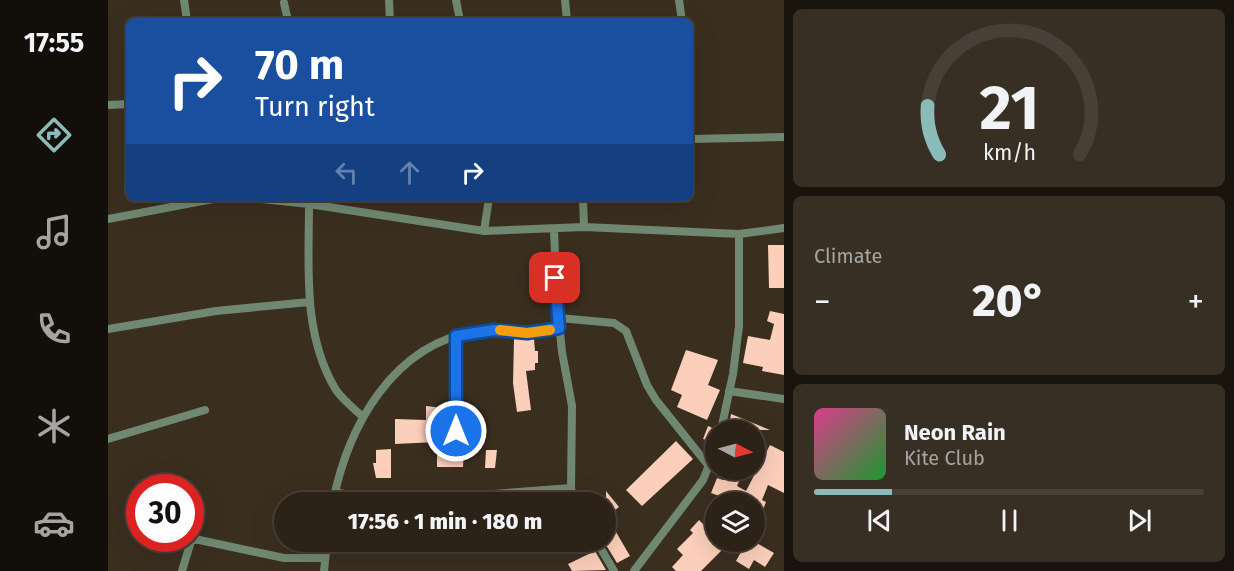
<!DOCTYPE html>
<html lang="en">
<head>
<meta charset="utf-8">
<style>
	body { margin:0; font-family:"Fira Sans",sans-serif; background:#382f24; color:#f1f3f6; height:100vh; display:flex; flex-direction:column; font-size:22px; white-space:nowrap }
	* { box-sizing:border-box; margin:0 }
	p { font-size:20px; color:#a6a4a1 }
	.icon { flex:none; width:33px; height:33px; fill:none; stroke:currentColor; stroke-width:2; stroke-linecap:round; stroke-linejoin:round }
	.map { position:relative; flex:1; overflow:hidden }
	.drawer { display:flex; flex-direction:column; gap:9px; padding:9px; background:#18130d; width:450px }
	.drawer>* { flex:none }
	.banner { position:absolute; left:18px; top:18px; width:567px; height:183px; border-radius:9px; box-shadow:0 6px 24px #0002,0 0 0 2px #483f36; background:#1a4fa0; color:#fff; overflow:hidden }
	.needle { width:39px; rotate:96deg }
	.controls { position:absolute; left:597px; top:420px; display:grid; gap:12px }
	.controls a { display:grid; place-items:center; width:60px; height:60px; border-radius:50%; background:#2c2217; box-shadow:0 6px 24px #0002,0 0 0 2px #483f36; font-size:30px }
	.speed { position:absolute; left:18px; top:474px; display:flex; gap:12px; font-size:30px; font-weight:700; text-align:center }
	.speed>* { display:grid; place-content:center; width:78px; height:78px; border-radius:50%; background:#2c2217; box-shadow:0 6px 24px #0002,0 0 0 2px #483f36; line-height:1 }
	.speed .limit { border:9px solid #d22; background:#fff; color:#111 }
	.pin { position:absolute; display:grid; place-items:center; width:51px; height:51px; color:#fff; margin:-26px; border-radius:12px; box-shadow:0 3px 9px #0006 }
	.me { position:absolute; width:66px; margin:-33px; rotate:0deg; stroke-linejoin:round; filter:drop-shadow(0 0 4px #0008) }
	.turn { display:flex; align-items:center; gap:21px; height:126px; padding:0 30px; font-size:27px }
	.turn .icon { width:78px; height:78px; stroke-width:2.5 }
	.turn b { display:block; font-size:42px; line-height:51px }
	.lanes { display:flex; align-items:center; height:57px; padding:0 30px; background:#0003; justify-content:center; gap:30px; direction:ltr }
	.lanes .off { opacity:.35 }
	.big { font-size:45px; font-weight:800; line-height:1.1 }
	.drawer .tile { flex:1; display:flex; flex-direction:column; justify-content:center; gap:9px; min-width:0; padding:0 21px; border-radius:9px; background:#382f24 }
	.drawer .dial { align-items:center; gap:0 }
	.dial svg { height:156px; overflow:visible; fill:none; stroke:#483f36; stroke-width:7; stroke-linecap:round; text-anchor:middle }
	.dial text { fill:#f1f3f6; stroke:none }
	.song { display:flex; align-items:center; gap:18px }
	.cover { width:72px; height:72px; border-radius:9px; background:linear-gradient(135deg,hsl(330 70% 55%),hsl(130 70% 35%)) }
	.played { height:6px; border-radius:3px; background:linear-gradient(90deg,#8bbbb9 20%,#483f36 20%) }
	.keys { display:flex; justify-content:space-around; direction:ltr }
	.heat { display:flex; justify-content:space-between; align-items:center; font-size:33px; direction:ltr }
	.trip { position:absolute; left:166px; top:492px; width:342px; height:60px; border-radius:30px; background:#2c2217; box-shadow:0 6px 24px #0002,0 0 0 2px #483f36; font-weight:800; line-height:60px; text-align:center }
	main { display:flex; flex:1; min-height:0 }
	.tab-bar { display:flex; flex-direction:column; width:108px; justify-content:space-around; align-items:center; background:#120e09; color:#a6a4a1 }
	.tab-bar .icon { width:42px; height:42px }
	.tab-bar .selected { color:#8bbbb9 }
	.tab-bar b { font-size:27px; color:#f1f3f6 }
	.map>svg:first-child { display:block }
</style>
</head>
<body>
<main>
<nav class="tab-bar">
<b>17:55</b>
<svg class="icon selected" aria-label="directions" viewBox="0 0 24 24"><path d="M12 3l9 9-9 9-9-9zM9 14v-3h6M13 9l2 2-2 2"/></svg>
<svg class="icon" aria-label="music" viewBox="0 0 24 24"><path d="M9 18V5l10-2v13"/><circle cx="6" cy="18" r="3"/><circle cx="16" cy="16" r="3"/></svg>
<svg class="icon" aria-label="phone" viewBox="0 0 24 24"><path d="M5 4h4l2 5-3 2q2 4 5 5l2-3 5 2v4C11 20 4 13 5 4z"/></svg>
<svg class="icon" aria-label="climate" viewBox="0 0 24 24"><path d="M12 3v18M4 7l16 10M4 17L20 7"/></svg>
<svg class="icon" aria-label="car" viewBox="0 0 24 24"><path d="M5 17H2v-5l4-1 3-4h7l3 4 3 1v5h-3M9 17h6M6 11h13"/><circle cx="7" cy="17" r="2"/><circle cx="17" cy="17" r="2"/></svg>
</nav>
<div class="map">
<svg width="676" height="571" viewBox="0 0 676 571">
	<rect width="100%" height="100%" fill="#3a2e1f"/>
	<path fill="#fbcfba" d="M 660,245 L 676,245 L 676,288 L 661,288 Z
		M 662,311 L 676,314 L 676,375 L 654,371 L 655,367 L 635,363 L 640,336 L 662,340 L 666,324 L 659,321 Z
		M 406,339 L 426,339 L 427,351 L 430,351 L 430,363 L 427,363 L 427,370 L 418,371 L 423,410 L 409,412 L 405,383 Z
		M 578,350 L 610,360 L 600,385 L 612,390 L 599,420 L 569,407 L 574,395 L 563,390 Z
		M 318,406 L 336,408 L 336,414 L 339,414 L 339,437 L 347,437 L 348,449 L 356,449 L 355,467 L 329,467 L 329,442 L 287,444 L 287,419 L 318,420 Z
		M 623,414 L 662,430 L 631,430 L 633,426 L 622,420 Z
		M 600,426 L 607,429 L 605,442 L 595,439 Z
		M 568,441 L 585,459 L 534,506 L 518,490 Z
		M 662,445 L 676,452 L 676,493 L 660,485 L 654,500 L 658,502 L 647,530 L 646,502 L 628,502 L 603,493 L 609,478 L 615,480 L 619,470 L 636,470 L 629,486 L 638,491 Z
		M 283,449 L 283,478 L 268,478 L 265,463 L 268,463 L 268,450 Z
		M 378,450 L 389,450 L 387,468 L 377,468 Z
		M 479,490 L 488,502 L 474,502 L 472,495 Z
		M 498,491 L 511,507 L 498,517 Z
		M 591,520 L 608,537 L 608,542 L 617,547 L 593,571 L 568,571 L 564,567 L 575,555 L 569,549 L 585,533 L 582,530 Z
		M 508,532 L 522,556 L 509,563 L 498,545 L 498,537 Z
		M 616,542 L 647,542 L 666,553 L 657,567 L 646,560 L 641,569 L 628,561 L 633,552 Z
		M 487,551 L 498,570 L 464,571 L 460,564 Z"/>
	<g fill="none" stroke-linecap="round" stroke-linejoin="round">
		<path stroke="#708872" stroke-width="8" d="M 76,0 L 79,21
			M 281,0 L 282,21
			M 348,0 L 352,21
			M 457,0 L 459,21
			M 571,0 L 574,21
			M 176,3 L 180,21
			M 0,105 L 21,104
			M 582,139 L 676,137
			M 143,198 L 201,204 L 376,231 L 476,227 L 631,234 L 676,228
			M 475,198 L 476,227
			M 201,204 C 201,266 194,334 228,390 C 235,400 245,408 254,416
			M 0,219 L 110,198
			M 446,230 L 449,303 L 454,352 L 464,406 L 463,488 L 467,502
			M 376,231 L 381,198
			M 451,318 L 506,323 L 518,331 L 539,385 L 548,400 L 600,465
			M 0,329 L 108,311 L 201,302
			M 348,336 L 348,431
			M 621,391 L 676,399
			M 613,430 L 625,374 L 631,326 L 631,234
			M 0,439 L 97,410
			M 227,492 L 270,502
			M 225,502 C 240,426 285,344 369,331 C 386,328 402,333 419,333 C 430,333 441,330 451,328
			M 281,502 L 463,488
			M 82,538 L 176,558 L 217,558
			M 489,542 L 506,571
			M 74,571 L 84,538
			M 216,571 L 219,542
			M 526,571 L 595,480 L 608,448"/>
	</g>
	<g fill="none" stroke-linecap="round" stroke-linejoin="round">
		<defs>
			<path id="route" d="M 348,431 L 348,336 L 386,330 L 419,333 L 451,328 L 447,278"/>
		</defs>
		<use href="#route" stroke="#114b97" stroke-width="15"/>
		<use href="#route" stroke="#1a73e8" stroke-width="10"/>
		<path stroke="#f59e0b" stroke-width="10" d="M 392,330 L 419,333 L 442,330"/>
	</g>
</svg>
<div class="controls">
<a><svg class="needle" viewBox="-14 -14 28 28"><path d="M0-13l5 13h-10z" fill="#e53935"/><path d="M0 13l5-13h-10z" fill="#a6a4a1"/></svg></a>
<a><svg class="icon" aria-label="layers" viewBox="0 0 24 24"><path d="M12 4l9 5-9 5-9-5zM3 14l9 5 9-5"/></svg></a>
</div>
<div class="speed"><div class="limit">30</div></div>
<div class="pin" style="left:447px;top:278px;background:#d93025"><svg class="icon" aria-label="arrive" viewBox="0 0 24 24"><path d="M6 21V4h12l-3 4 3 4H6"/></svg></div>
<svg class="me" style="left:348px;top:431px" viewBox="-20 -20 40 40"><circle r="17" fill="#1a73e8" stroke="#fff" stroke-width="3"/><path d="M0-11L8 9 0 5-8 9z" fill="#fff"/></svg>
<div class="trip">17:56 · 1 min · 180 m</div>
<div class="banner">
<div class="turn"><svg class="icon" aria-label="right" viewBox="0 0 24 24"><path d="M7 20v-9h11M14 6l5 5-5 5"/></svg><div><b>70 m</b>Turn right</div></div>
<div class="lanes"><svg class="icon off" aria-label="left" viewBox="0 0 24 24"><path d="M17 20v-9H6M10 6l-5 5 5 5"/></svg><svg class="icon off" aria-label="ahead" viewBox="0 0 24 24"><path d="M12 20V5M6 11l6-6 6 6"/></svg><svg class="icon" aria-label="right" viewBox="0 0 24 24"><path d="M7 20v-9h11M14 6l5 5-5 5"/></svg></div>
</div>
</div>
<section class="drawer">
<div class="tile dial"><svg viewBox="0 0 100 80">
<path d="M14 69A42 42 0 1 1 86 69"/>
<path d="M14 69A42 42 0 0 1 8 44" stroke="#8bbbb9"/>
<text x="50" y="56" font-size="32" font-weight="700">21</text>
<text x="50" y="72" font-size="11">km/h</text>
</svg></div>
<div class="tile"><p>Climate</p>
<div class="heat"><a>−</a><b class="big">20°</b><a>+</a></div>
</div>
<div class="tile">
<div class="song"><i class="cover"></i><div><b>Neon Rain</b><p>Kite Club</p></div></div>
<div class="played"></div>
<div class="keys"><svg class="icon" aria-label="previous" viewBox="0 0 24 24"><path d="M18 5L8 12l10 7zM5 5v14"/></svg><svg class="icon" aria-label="pause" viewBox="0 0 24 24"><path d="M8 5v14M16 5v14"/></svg><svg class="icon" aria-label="next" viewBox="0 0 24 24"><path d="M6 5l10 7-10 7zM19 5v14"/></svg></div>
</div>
</section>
</main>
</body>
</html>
